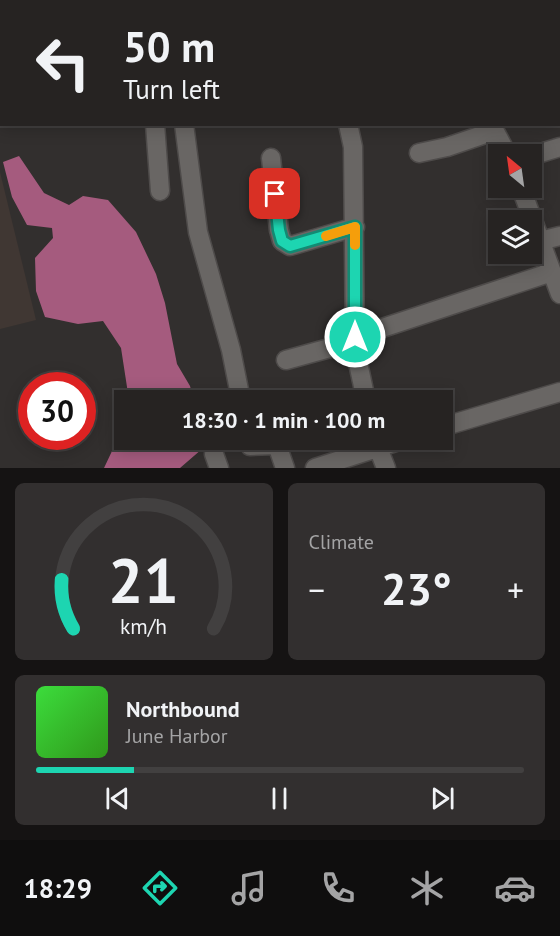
<!DOCTYPE html>
<html lang="en">
<head>
<meta charset="utf-8">
<style>
	body { margin:0; font-family:"PT Sans",sans-serif; background:#322f2f; color:#f1f3f6; height:100vh; display:flex; flex-direction:column; font-size:22px; white-space:nowrap }
	* { box-sizing:border-box; margin:0 }
	p { font-size:20px; color:#a4a4a5 }
	.icon { flex:none; width:33px; height:33px; fill:none; stroke:currentColor; stroke-width:2; stroke-linecap:round; stroke-linejoin:round }
	.map { position:relative; height:468px; overflow:hidden }
	.drawer { display:flex; flex-direction:column; gap:15px; padding:15px; background:#151313; flex:1 }
	.drawer>* { flex:none }
	.hud { position:absolute; left:0px; top:0px; width:561px; height:126px; box-shadow:0 3px 15px #0003,0 0 0 2px #424040; background:#262322; color:#f1f3f6; overflow:hidden }
	.needle { width:39px; rotate:331deg }
	.buttons { position:absolute; left:488px; top:144px; display:grid; gap:12px }
	.buttons a { display:grid; place-items:center; width:54px; height:54px; border-radius:0px; background:#262322; box-shadow:0 3px 15px #0003,0 0 0 2px #424040; font-size:30px }
	.speed { position:absolute; left:18px; top:372px; display:flex; gap:12px; font-size:30px; font-weight:700; text-align:center }
	.speed>* { display:grid; place-content:center; width:78px; height:78px; border-radius:50%; background:#262322; box-shadow:0 3px 15px #0003,0 0 0 2px #424040; line-height:1 }
	.speed .limit { border:9px solid #d22; background:#fff; color:#111 }
	.pin { position:absolute; display:grid; place-items:center; width:51px; height:51px; color:#fff; margin:-26px; border-radius:12px; box-shadow:0 3px 9px #0006 }
	.me { position:absolute; width:66px; margin:-33px; rotate:0deg; stroke-linejoin:round; filter:drop-shadow(0 0 4px #0008) }
	.turn { display:flex; align-items:center; gap:21px; height:126px; padding:0 24px; font-size:27px }
	.turn .icon { width:78px; height:78px; stroke-width:2.5 }
	.turn b { display:block; font-size:42px; line-height:51px }
	.big { font-size:45px; font-weight:700; line-height:1.1 }
	.drawer .card { flex:1; display:flex; flex-direction:column; justify-content:center; gap:9px; min-width:0; padding:0 21px; border-radius:9px; background:#322f2f }
	.drawer .dial { align-items:center; gap:0 }
	.dial svg { height:156px; overflow:visible; fill:none; stroke:#424040; stroke-width:7; stroke-linecap:round; text-anchor:middle }
	.dial text { fill:#f1f3f6; stroke:none }
	.song { display:flex; align-items:center; gap:18px }
	.cover { width:72px; height:72px; border-radius:9px; background:linear-gradient(135deg,hsl(120 70% 55%),hsl(110 70% 35%)) }
	.played { height:6px; border-radius:3px; background:linear-gradient(90deg,#1dd5b1 20%,#424040 20%) }
	.keys { display:flex; justify-content:space-around; direction:ltr }
	.heat { display:flex; justify-content:space-between; align-items:center; font-size:33px; direction:ltr }
	.drawer .tiles { flex:1; display:grid; gap:15px; grid-template-columns:1fr 1fr }
	.card:last-child { grid-column:span 2 }
	.trip { position:absolute; left:114px; top:390px; width:339px; height:60px; border-radius:0px; background:#262322; box-shadow:0 3px 15px #0003,0 0 0 2px #424040; font-weight:700; line-height:60px; text-align:center }
	.tab-bar { display:flex; height:96px; justify-content:space-around; align-items:center; background:#0f0e0e; color:#a4a4a5 }
	.tab-bar .icon { width:42px; height:42px }
	.tab-bar .current { color:#1dd5b1 }
	.tab-bar b { font-size:27px; color:#f1f3f6 }
	.map>svg:first-child { display:block }
</style>
</head>
<body>
<div class="map">
<svg width="560" height="468" viewBox="0 0 560 468">
	<rect width="100%" height="100%" fill="#322f2e"/>
	<path fill="#403733" d="M 0,172 L 36,320 L 0,329 Z"/>
	<path fill="#a55b7e" d="M 19,156 L 44,193 L 69,205 L 83,196 L 108,200 L 136,232 L 156,274 L 165,303 L 177,364 L 190,386 L 194,400 L 129,400 L 121,348 L 103,321 L 78,324 L 45,317 L 36,291 L 35,258 L 53,238 L 52,228 L 27,225 L 12,197 L 3,162 Z
		M 124,429 L 124,440 L 203,440 L 202,449 L 180,468 L 104,468 L 121,432 Z"/>
	<g fill="none" stroke-linecap="round" stroke-linejoin="round">
		<defs>
			<path id="street" d="M 13,0 L 13,2
				M 182,0 L 182,2
				M 338,0 L 338,2
				M 432,0 L 432,2
				M 487,0 L 488,2
				M 79,2 L 79,0
				M 155,124 L 160,191
				M 184,124 L 198,232 L 231,350 L 241,400
				M 348,124 L 353,147 L 355,349 L 366,400
				M 491,124 L 507,154
				M 419,153 L 447,147 L 494,131
				M 531,156 L 560,147
				M 271,158 L 279,230 L 282,241 L 290,246 L 355,227
				M 521,188 L 560,294
				M 540,241 L 560,236
				M 355,337 L 552,272
				M 286,360 L 337,346 L 355,344
				M 442,427 L 560,392
				M 249,440 L 250,446 L 277,445 L 285,468
				M 375,440 L 386,468
				M 214,454 L 219,468
				M 315,468 L 402,440"/>
			<path id="secondary" d="M 0,71 L 2,71"/>
		</defs>
		<use href="#street" stroke="#4e4b4a" stroke-width="21"/>
		<use href="#secondary" stroke="#4e4b4a" stroke-width="28"/>
		<use href="#street" stroke="#696664" stroke-width="18"/>
		<use href="#secondary" stroke="#896264" stroke-width="26"/>
	</g>
	<g fill="none" stroke-linecap="round" stroke-linejoin="round">
		<defs>
			<path id="route" d="M 275,194 L 279,230 L 282,241 L 290,246 L 355,227 L 355,337"/>
		</defs>
		<use href="#route" stroke="#138a73" stroke-width="15"/>
		<use href="#route" stroke="#1dd5b1" stroke-width="10"/>
		<path stroke="#f59e0b" stroke-width="10" d="M 326,236 L 355,227 L 355,245"/>
	</g>
</svg>
<div class="buttons">
<a><svg class="needle" viewBox="-14 -14 28 28"><path d="M0-13l5 13h-10z" fill="#e53935"/><path d="M0 13l5-13h-10z" fill="#a4a4a5"/></svg></a>
<a><svg class="icon" aria-label="layers" viewBox="0 0 24 24"><path d="M12 4l9 5-9 5-9-5zM3 14l9 5 9-5"/></svg></a>
</div>
<div class="speed"><div class="limit">30</div></div>
<div class="pin" style="left:275px;top:194px;background:#d93025"><svg class="icon" aria-label="arrive" viewBox="0 0 24 24"><path d="M6 21V4h12l-3 4 3 4H6"/></svg></div>
<svg class="me" style="left:355px;top:337px" viewBox="-20 -20 40 40"><circle r="17" fill="#1dd5b1" stroke="#fff" stroke-width="3"/><path d="M0-11L8 9 0 5-8 9z" fill="#fff"/></svg>
<div class="trip">18:30 · 1 min · 100 m</div>
<div class="hud">
<div class="turn"><svg class="icon" aria-label="left" viewBox="0 0 24 24"><path d="M17 20v-9H6M10 6l-5 5 5 5"/></svg><div><b>50 m</b>Turn left</div></div>
</div>
</div>
<section class="drawer">
<div class="tiles">
<div class="card dial"><svg viewBox="0 0 100 80">
<path d="M14 69A42 42 0 1 1 86 69"/>
<path d="M14 69A42 42 0 0 1 8 44" stroke="#1dd5b1"/>
<text x="50" y="56" font-size="32" font-weight="700">21</text>
<text x="50" y="72" font-size="11">km/h</text>
</svg></div>
<div class="card"><p>Climate</p>
<div class="heat"><a>−</a><b class="big">23°</b><a>+</a></div>
</div>
<div class="card">
<div class="song"><i class="cover"></i><div><b>Northbound</b><p>June Harbor</p></div></div>
<div class="played"></div>
<div class="keys"><svg class="icon" aria-label="previous" viewBox="0 0 24 24"><path d="M18 5L8 12l10 7zM5 5v14"/></svg><svg class="icon" aria-label="pause" viewBox="0 0 24 24"><path d="M8 5v14M16 5v14"/></svg><svg class="icon" aria-label="next" viewBox="0 0 24 24"><path d="M6 5l10 7-10 7zM19 5v14"/></svg></div>
</div>
</div>
</section>
<nav class="tab-bar">
<b>18:29</b>
<svg class="icon current" aria-label="directions" viewBox="0 0 24 24"><path d="M12 3l9 9-9 9-9-9zM9 14v-3h6M13 9l2 2-2 2"/></svg>
<svg class="icon" aria-label="music" viewBox="0 0 24 24"><path d="M9 18V5l10-2v13"/><circle cx="6" cy="18" r="3"/><circle cx="16" cy="16" r="3"/></svg>
<svg class="icon" aria-label="phone" viewBox="0 0 24 24"><path d="M5 4h4l2 5-3 2q2 4 5 5l2-3 5 2v4C11 20 4 13 5 4z"/></svg>
<svg class="icon" aria-label="climate" viewBox="0 0 24 24"><path d="M12 3v18M4 7l16 10M4 17L20 7"/></svg>
<svg class="icon" aria-label="car" viewBox="0 0 24 24"><path d="M5 17H2v-5l4-1 3-4h7l3 4 3 1v5h-3M9 17h6M6 11h13"/><circle cx="7" cy="17" r="2"/><circle cx="17" cy="17" r="2"/></svg>
</nav>
</body>
</html>
